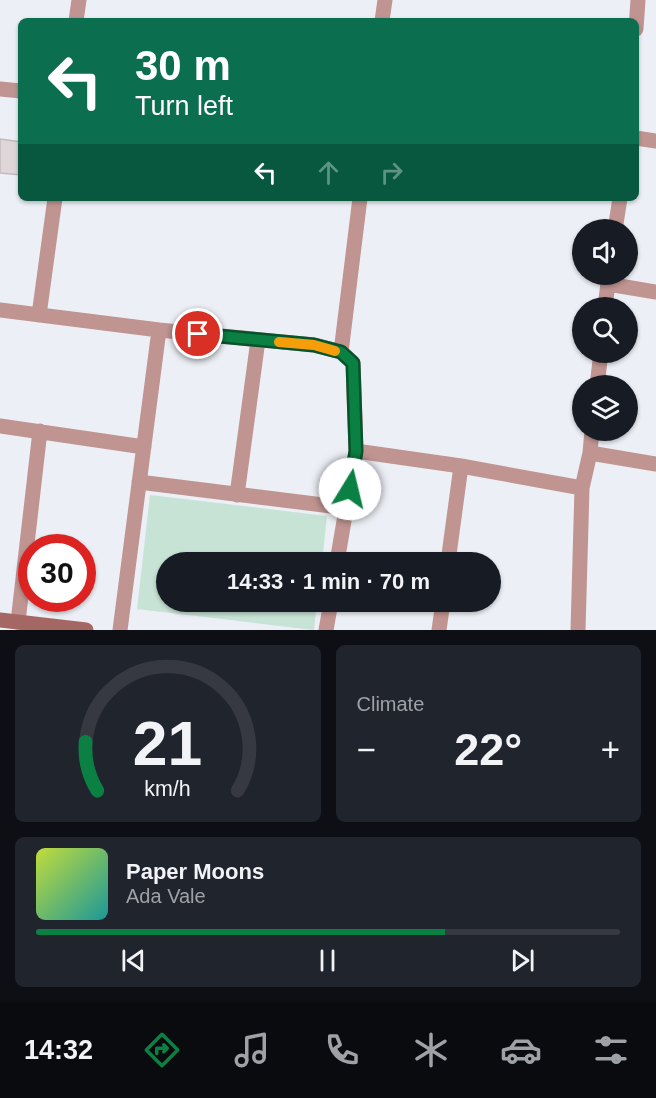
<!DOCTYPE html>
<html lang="en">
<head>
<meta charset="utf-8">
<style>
	body { margin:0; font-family:Helvetica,sans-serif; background:#20242c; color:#f1f3f6; height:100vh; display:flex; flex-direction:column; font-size:22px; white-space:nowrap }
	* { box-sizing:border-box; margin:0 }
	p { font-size:20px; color:#9ea1a6 }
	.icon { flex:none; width:33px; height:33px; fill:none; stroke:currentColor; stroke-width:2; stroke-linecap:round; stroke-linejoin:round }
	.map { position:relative; height:630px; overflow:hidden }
	.sheet { display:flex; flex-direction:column; gap:15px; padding:15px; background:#0d0f14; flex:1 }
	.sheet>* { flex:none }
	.banner { position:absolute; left:18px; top:18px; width:621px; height:183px; border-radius:9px; box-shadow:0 2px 4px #0004; background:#0b6e4f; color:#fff; overflow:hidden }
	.tools { position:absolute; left:572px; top:219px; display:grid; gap:12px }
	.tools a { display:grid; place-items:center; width:66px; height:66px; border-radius:50%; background:#171b24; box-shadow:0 2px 4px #0004; font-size:30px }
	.speed { position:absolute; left:18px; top:534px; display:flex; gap:12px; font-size:30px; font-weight:700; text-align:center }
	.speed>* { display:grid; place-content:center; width:78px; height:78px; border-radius:50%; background:#171b24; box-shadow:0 2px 4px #0004; line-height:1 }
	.speed .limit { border:9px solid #d22; background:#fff; color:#111 }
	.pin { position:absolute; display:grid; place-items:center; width:51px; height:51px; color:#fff; margin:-26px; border:3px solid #fff; border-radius:50%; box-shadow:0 2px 6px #0007 }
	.me { position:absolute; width:66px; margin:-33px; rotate:9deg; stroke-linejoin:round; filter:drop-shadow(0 0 4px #0008) }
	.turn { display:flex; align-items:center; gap:21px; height:126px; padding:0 18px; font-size:27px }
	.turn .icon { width:78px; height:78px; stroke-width:2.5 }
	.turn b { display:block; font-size:42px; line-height:51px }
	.lanes { display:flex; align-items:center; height:57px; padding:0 18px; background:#0003; justify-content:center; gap:30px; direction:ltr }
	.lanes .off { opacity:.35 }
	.big { font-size:45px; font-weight:600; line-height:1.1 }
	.sheet .tile { flex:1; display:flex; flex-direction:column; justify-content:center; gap:9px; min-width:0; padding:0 21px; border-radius:9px; background:#20242c }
	.sheet .dial { align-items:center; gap:0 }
	.dial svg { height:156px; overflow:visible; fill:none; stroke:#363941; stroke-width:7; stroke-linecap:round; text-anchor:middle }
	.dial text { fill:#f1f3f6; stroke:none }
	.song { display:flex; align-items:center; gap:18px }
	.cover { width:72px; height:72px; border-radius:9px; background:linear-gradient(135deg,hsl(70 70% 55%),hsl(180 70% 35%)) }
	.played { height:6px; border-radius:3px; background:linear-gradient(90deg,#0b8043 70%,#363941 70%) }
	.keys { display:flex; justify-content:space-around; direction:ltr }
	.heat { display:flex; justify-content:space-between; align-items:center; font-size:33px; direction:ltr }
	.sheet .tiles { flex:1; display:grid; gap:15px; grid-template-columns:1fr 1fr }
	.tile:last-child { grid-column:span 2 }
	.trip { position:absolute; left:156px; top:552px; width:345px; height:60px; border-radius:30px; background:#171b24; box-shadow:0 2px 4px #0004; font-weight:600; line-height:60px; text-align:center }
	.dock { display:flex; height:96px; justify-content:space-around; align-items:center; background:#090b0e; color:#9ea1a6 }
	.dock .icon { width:42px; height:42px }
	.dock .current { color:#0b8043 }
	.dock b { font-size:27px; color:#f1f3f6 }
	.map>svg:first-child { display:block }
</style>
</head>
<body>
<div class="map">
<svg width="656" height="630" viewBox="0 0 656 630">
	<rect width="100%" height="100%" fill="#eceff5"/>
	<path fill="#c7e3d5" d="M 150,495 L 327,516 L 322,562 L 166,562 L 166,602 L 317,602 L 314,630 L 137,609 Z"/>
	<path fill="#ded6d9" stroke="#c2babd" stroke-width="1.5" d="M 0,139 L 21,142 L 21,175 L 0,173 Z"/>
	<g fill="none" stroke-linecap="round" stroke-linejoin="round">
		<path stroke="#bf9491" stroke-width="15" d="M 76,21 L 79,0
			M 382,21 L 385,0
			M 636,29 L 638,0
			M 0,89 L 21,91
			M 636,138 L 656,141
			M 615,230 L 620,198
			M 608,284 L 656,292
			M 605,308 L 609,274
			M 0,310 L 159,330 L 314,345 L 341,352 L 353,363 L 356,451 L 337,562
			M 39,315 L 55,198
			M 341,352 L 360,198
			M 597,386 L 601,352
			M 0,426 L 144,447
			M 356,451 L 461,466 L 582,488
			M 590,453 L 656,464
			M 139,482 L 347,508
			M 237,495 L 258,340
			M 448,562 L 461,466
			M 18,622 L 40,431
			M 120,630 L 159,330
			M 326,630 L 331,602
			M 439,630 L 443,602
			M 578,630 L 582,488 L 590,453 L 592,430"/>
		<path stroke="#a46764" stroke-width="15" d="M 0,620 L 86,630"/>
	</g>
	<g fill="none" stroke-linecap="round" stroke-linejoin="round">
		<defs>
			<path id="route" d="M 198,334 L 314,345 L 341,352 L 353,363 L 356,451 L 350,489"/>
		</defs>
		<use href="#route" stroke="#07532c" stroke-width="15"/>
		<use href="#route" stroke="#0b8043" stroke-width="10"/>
		<path stroke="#f59e0b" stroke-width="10" d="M 279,342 L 314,345 L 335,351"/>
	</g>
</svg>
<div class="tools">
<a><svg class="icon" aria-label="sound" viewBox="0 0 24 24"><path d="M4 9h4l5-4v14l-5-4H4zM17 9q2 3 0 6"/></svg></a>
<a><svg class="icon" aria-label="search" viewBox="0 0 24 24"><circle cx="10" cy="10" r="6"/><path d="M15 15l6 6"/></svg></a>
<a><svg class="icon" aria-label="layers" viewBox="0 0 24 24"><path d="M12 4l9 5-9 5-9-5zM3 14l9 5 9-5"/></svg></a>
</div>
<div class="speed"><div class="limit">30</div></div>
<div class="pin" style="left:198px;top:334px;background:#d93025"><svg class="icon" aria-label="arrive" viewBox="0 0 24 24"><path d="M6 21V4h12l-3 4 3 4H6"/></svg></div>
<svg class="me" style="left:350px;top:489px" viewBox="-20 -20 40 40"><circle r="19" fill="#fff"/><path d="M0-13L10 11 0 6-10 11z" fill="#0b8043"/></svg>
<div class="trip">14:33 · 1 min · 70 m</div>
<div class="banner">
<div class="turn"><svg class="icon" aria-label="left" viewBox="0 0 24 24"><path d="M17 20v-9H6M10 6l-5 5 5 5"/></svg><div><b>30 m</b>Turn left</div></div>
<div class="lanes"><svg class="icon" aria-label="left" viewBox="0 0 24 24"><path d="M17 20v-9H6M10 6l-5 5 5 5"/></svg><svg class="icon off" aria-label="ahead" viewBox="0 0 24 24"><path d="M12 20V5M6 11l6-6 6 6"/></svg><svg class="icon off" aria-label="right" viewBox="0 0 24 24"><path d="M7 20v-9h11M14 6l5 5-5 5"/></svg></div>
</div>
</div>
<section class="sheet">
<div class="tiles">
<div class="tile dial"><svg viewBox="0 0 100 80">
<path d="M14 69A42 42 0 1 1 86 69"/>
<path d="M14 69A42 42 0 0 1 8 44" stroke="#0b8043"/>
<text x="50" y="56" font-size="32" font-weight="700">21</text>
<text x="50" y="72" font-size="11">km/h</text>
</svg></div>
<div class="tile"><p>Climate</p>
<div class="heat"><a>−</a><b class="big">22°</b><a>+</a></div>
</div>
<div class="tile">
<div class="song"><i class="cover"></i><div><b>Paper Moons</b><p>Ada Vale</p></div></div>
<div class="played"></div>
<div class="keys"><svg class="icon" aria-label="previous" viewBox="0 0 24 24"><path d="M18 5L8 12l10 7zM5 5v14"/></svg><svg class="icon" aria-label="pause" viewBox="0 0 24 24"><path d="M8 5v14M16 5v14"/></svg><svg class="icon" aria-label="next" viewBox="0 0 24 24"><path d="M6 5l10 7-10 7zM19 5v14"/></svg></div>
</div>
</div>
</section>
<nav class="dock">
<b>14:32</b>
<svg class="icon current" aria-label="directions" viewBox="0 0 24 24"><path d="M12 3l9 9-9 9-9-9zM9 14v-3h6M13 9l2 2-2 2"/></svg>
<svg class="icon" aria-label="music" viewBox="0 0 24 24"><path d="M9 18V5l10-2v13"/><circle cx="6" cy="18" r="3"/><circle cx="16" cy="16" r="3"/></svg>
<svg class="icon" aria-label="phone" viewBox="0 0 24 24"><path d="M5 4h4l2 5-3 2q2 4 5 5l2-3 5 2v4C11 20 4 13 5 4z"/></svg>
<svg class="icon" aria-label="climate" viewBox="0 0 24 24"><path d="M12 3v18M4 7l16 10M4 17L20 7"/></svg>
<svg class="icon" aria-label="car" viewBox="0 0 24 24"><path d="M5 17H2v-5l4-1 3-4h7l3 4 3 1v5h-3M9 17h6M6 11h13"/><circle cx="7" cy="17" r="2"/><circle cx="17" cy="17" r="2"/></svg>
<svg class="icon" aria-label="filters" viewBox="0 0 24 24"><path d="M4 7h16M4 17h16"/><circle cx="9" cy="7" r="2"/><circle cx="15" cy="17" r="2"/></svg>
</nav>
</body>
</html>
